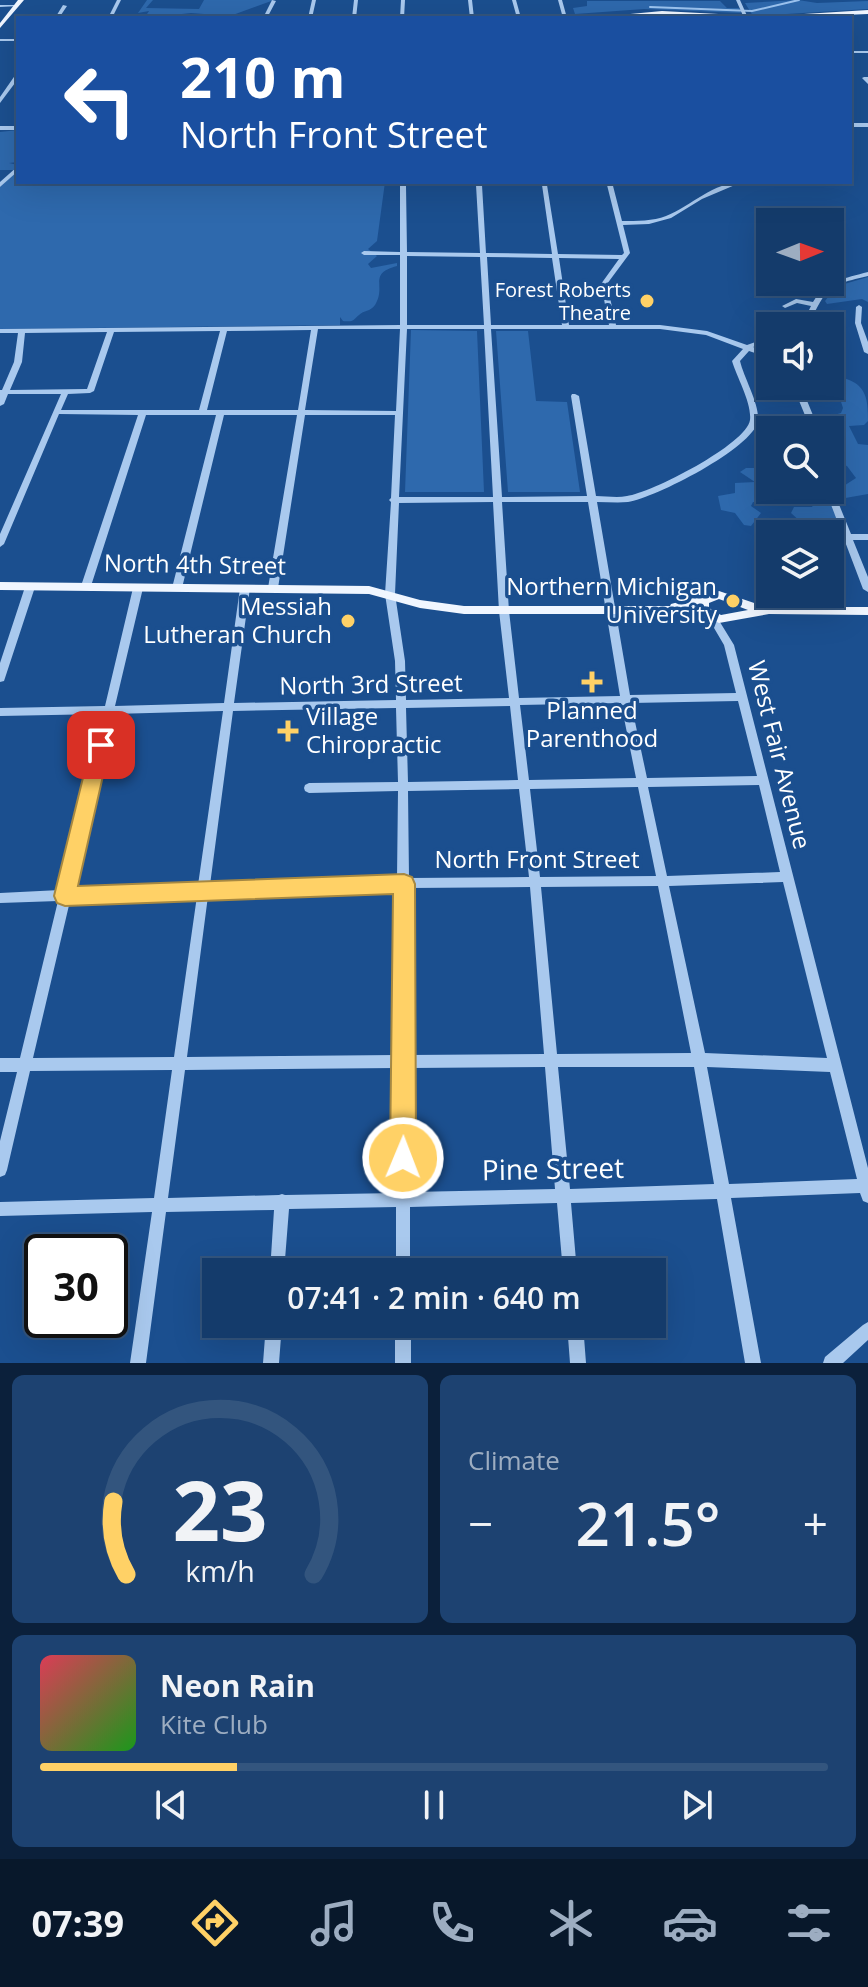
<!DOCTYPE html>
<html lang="en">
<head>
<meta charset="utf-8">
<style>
	body { margin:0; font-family:"Open Sans",sans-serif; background:#1d4271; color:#f1f3f6; height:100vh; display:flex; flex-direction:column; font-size:30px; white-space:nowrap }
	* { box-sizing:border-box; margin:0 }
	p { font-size:26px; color:#9dadc1 }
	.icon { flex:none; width:44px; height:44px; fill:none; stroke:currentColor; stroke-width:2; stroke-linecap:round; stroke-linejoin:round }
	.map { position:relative; height:1363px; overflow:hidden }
	.details { display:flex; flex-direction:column; gap:12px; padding:12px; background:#0b203b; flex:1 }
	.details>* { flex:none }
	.guide { position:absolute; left:16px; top:16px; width:836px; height:168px; border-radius:0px; box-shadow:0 8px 32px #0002,0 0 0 2px #33557e; background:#1a4fa0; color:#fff; overflow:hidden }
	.needle { width:52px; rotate:89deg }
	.fabs { position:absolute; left:756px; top:208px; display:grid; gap:16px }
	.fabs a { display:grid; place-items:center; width:88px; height:88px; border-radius:0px; background:#143b6b; box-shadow:0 8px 32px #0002,0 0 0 2px #33557e; font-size:40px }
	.speed { position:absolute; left:24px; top:1234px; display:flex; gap:16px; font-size:40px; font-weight:700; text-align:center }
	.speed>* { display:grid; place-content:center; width:104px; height:104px; border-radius:50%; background:#143b6b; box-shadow:0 8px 32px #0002,0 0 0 2px #33557e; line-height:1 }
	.speed .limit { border:4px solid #111; border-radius:12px; background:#fff; color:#111 }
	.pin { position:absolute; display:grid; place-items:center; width:68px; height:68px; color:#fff; margin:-34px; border-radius:16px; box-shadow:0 4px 12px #0006 }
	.me { position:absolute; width:88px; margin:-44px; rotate:1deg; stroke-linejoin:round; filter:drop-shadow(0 0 6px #0008) }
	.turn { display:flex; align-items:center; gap:28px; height:168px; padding:0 32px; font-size:36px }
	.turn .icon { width:104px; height:104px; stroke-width:2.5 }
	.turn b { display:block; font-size:56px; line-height:68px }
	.big { font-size:60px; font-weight:600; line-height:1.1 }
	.details .widget { flex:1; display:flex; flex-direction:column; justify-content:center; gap:12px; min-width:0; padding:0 28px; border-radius:12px; background:#1d4271 }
	.details .dial { align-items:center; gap:0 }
	.dial svg { height:208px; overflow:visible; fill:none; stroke:#33557e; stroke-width:7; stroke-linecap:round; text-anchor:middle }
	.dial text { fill:#f1f3f6; stroke:none }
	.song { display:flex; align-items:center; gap:24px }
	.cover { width:96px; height:96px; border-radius:12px; background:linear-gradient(135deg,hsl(350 70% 55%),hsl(120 70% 35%)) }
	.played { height:8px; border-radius:4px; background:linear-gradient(90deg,#ffd166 25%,#33557e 25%) }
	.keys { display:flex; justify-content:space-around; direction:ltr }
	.heat { display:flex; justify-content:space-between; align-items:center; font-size:44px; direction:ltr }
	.details .tiles { flex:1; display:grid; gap:12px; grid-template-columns:1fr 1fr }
	.widget:last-child { grid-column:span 2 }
	.trip { position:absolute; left:202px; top:1258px; width:464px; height:80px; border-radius:0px; background:#143b6b; box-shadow:0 8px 32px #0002,0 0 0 2px #33557e; font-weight:600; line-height:80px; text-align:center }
	.dock { display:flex; height:128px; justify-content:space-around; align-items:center; background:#08182b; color:#9dadc1 }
	.dock .icon { width:56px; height:56px }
	.dock .active { color:#ffd166 }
	.dock b { font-size:36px; color:#f1f3f6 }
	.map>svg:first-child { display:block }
</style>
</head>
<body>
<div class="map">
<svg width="868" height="1363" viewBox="0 0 868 1363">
	<rect width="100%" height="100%" fill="#1b4f8f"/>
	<path fill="#2e69ad" d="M 147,0 L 153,0 L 146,8 L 199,9 L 204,0 L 274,0 L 230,16 L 191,13 L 154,17 L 157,14 L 147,14 L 149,11 L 138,13 Z
		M 798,0 L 817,3 L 868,1 L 868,9 L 753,16 L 745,3 Z
		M 587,1 L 720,1 L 727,8 L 739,8 L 741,13 L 644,9 L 575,14 L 573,8 L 587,6 Z
		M 18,130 L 18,162 L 9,163 L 18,165 L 13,170 L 0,170 L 0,132 Z
		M 18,170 L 18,182 L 385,182 L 377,241 L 368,249 L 377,256 L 368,264 L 371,268 L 397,263 L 397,266 C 367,274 387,286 375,305 C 370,312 364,310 359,315 C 352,321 354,322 343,321 L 340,317 L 340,325 L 0,329 L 0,187 Z
		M 868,277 L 868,302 L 862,299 L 827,304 L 825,301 L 832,292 L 846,291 L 841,285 Z
		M 411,330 L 477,331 L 484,492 L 405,492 Z
		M 496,331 L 528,331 L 536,401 L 567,402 L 580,492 L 508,492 Z
		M 843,378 C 867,384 868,400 868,421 L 864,425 L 849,426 L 858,444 L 868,445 L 868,494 L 834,500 L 833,507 L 846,551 L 837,554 L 830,547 L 830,534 L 814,534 L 791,513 L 794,507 L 812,507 L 820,494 L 836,491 L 856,478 L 847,466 L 833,462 L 835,453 L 830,430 L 826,430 L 822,421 L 823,418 L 841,413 L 843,408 L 835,383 L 836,379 Z
		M 746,468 L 770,468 L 770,488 L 767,492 L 774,497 L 772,502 L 753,502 L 751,506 L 761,513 L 751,526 L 744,525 L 735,513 L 721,510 L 718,496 L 735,493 L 735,483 L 755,482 L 740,472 Z"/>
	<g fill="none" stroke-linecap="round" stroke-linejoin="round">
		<path stroke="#9cc4f0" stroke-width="2" d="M 650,7 L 752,11 L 799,0"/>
		<path fill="#a9c9ee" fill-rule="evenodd" d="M 117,0 L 121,0 L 112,18 L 108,18 Z
			M 272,0 L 276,1 L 267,18 L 263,18 Z
			M 312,0 L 316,0 L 312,18 L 308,18 Z
			M 354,0 L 358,0 L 356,18 L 352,18 Z
			M 401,0 L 405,0 L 404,18 L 400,18 Z
			M 468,0 L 472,0 L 474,18 L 470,18 Z
			M 512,0 L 516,0 L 521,18 L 517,18 Z
			M 558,0 L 562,0 L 567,18 L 563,18 Z
			M 736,0 L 740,0 L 748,18 L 744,18 Z
			M 0,5 L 17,5 L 19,6 L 0,7 Z
			M 63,5 L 67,6 L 59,18 L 55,18 Z
			M 0,39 L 18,39 L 18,41 L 0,41 Z
			M 850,51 L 868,51 L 868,53 L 850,53 Z
			M 16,74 L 18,74 L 18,79 L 0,103 L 0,97 Z
			M 864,77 L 868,77 L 868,84 L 862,78 Z
			M 850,123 L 868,123 L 868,127 L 850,127 Z
			M 0,126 L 18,126 L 18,130 L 0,130 Z
			M 18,166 L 18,171 L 0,187 L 0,182 Z
			M 400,182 L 612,182 L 622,221 C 637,221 653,221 666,216 C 691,206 714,182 742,182 L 702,199 L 671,218 L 649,224 L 623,225 L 630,253 L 607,284 L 616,325 L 660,325 L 707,331 L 747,345 L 770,337 L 770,341 L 753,347 L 770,354 L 770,358 L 749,351 L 740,361 C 744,378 760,405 758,421 C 753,448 655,498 628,502 C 618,503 607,502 597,502 L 630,695 L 736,693 L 724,645 L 707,616 L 709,614 L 715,614 L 734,645 L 868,1168 L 868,1203 L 863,1201 L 860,1193 L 731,1198 L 761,1363 L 745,1363 L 717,1199 L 571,1203 L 577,1272 L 563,1272 L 557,1203 L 410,1207 L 410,1272 L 396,1272 L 396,1207 L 289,1209 L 284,1272 L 270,1272 L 274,1210 L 166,1212 L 146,1363 L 130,1363 L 152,1212 L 0,1216 L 0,1202 L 154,1198 L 172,1070 L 30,1071 L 7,1170 L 5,1175 L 0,1177 L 0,1141 L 17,1072 L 0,1072 L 0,1058 L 20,1058 L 58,901 L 0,903 L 0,893 L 60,890 L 103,714 L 0,716 L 0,708 L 105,706 L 133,588 L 138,585 L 143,588 L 115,706 L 224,703 L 240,588 L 245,585 L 250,588 L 234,703 L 396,700 L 395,661 L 385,594 L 391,502 L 389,500 L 391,498 L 395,415 L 305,415 L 278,588 L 273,591 L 268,588 L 297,415 L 224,415 L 182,588 L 177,591 L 172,588 L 216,415 L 146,415 L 91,586 L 86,589 L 81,586 L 138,415 L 59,414 L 4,544 L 0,547 L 0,534 L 61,394 L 8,394 L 4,404 L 0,406 L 0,390 L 2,390 L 14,362 L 18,333 L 0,333 L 0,329 L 400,325 L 400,255 L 364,255 L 361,253 L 364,251 L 400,252 ZM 476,185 L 480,253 L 407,252 L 406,186 ZM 482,185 L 542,185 L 552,254 L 486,253 ZM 547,185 L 607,185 L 624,253 L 622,255 L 558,254 ZM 407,256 L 480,257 L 484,325 L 407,325 ZM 487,257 L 552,258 L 562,325 L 491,325 ZM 559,258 L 619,259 L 601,284 L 609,325 L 569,325 ZM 318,329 L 400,329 L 396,411 L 305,410 ZM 407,329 L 484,329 L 493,497 L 399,497 ZM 491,329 L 660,329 L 706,335 L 743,349 L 732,361 C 737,378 752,403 750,420 C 747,444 651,493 627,496 C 617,498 606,496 596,496 L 579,396 L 575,394 L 572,394 L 571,396 L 587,496 L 502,497 ZM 311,330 L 298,410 L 207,410 L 227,331 ZM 220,331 L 199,410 L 61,410 L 68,394 L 90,393 L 94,391 L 114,332 ZM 107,332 L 87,389 L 10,390 L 22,362 L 25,333 ZM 493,502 L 499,611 L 509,698 L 406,700 L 405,661 L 395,594 L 399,503 ZM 502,502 L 588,502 L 620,696 L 519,698 L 509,611 ZM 738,701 L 757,776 L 647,778 L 631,703 ZM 621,703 L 636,778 L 529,780 L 520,705 ZM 510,706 L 518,780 L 408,782 L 406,708 ZM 396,708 L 398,782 L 309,783 L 305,785 L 304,788 L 305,791 L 309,793 L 398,791 L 397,878 L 210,885 L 233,711 ZM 223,711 L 198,885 L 72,890 L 113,714 ZM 759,785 L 780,872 L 667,876 L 648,787 ZM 638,787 L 656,876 L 540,877 L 530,789 ZM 519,789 L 529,877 L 409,878 L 408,791 ZM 783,882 L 827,1058 L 705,1053 L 669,886 ZM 658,886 L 691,1053 L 557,1054 L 541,887 ZM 530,887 L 544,1054 L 410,1055 L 409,888 ZM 397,889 L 396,1055 L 187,1057 L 208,896 ZM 197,896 L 174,1057 L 33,1058 L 70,901 ZM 545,1067 L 555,1189 L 410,1192 L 410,1068 ZM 558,1067 L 694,1067 L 714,1184 L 570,1189 ZM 707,1067 L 830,1072 L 857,1179 L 729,1184 ZM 396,1068 L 396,1193 L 285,1195 L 282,1194 L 279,1195 L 168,1198 L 185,1070 Z
			M 868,272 L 868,276 C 852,280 831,283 822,299 C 816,308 813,318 804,326 L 797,326 L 805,318 L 811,306 L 797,303 L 785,308 L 782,306 L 796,299 L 813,302 C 826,281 845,278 868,272 Z
			M 859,305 L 862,307 L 861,323 L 868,342 L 868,354 L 864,352 L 855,323 L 856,307 Z
			M 793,386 L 801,386 L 819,430 L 811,430 Z
			M 830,464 L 834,467 L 839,479 L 838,481 L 832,481 L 831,479 Z
			M 834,499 L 838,502 L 851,534 L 868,534 L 868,540 L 853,540 L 868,577 L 868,592 L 863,589 L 830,502 Z
			M 30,584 L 35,587 L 5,678 L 4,681 L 0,682 L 0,663 L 25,587 Z
			M 868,1322 L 868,1340 L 843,1363 L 823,1363 L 825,1357 L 863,1325 Z
			M 266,1324 L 282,1324 L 279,1363 L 263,1363 Z
			M 395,1324 L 411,1324 L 411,1363 L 395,1363 Z
			M 567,1324 L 583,1324 L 586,1363 L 570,1363 Z"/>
		<path fill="#f0f6ff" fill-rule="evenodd" d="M 18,0 L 24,0 L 0,28 L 0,23 Z
			M 868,10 L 868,14 L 769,18 L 772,16 Z
			M 662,11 L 756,16 L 759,18 L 662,15 L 588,18 Z
			M 511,16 L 578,16 L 581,18 L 508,18 Z
			M 0,582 L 369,586 L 420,600 L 464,606 L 670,606 L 671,604 L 719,591 L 760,605 L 761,607 L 868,607 L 868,615 L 769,614 L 719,623 L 708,618 L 668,614 L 464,614 L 420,608 L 369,594 L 0,590 ZM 719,599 L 748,610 L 721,615 L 709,608 L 709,603 Z"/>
	</g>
	<path fill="#ffd166" stroke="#a68842" stroke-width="2" d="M 101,737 L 108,740 L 110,745 L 78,886 L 404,874 L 412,877 L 415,884 L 416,1158 L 412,1167 L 403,1171 L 394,1167 L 390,1158 L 393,894 L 65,906 L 57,903 L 54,896 L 91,745 L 94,740 Z"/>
	<g fill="#ffd166" stroke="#1b4f8f" stroke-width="3">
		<circle cx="647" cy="301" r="8"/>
		<circle cx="733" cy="601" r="8"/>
		<circle cx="348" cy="621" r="8"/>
		<path d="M588 670h8v8h8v8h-8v8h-8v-8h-8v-8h8z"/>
		<path d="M284 719h8v8h8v8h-8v8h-8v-8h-8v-8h8z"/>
	</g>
	<g text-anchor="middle" stroke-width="7" stroke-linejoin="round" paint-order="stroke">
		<g font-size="20" fill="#fff" stroke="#1b4f8f" text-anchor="end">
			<text x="631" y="297">Forest Roberts<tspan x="631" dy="23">Theatre</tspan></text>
		</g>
		<g font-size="24" fill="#fff" stroke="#1b4f8f">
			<text transform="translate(195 565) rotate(1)" y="8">North 4th Street</text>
			<text transform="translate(371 685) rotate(-1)" y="8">North 3rd Street</text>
			<text transform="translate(779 755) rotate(76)" y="8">West Fair Avenue</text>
			<text x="537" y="868">North Front Street</text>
		</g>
		<g font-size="24" fill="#fff" stroke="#1b4f8f" text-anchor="end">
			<text x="717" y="595">Northern Michigan<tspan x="717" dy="28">University</tspan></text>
			<text x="332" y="615">Messiah<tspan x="332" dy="28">Lutheran Church</tspan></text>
			<text x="592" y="719" text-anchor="middle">Planned<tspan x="592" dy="28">Parenthood</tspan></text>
			<text x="306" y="725" text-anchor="start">Village<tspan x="306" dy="28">Chiropractic</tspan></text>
		</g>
		<g font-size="28" fill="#fff" stroke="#1b4f8f">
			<text transform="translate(553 1169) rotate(-1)" y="10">Pine Street</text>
		</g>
	</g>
</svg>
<div class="fabs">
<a><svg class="needle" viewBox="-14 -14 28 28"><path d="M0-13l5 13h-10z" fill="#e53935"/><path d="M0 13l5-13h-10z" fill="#9dadc1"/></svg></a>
<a><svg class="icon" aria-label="sound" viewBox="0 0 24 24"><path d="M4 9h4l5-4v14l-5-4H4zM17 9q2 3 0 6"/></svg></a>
<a><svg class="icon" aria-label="search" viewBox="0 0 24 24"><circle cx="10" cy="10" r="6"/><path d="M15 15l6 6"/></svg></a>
<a><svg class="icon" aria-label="layers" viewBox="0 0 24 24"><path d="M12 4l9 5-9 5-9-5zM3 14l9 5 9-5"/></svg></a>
</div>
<div class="speed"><div class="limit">30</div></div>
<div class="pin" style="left:101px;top:745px;background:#d93025"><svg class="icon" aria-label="arrive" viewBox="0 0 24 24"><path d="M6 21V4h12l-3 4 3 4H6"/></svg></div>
<svg class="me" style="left:403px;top:1158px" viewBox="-20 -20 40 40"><circle r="17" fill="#ffd166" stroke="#fff" stroke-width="3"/><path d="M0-11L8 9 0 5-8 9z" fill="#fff"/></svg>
<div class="trip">07:41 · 2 min · 640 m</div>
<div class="guide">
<div class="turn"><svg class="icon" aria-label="left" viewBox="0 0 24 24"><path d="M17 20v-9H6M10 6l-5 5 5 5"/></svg><div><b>210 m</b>North Front Street</div></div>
</div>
</div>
<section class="details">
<div class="tiles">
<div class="widget dial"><svg viewBox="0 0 100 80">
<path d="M14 69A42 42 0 1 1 86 69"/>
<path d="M14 69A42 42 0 0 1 9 41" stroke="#ffd166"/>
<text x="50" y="56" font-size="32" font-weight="700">23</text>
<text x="50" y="72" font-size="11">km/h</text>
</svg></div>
<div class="widget"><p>Climate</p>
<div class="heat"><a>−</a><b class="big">21.5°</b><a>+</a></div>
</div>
<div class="widget">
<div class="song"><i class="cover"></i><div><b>Neon Rain</b><p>Kite Club</p></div></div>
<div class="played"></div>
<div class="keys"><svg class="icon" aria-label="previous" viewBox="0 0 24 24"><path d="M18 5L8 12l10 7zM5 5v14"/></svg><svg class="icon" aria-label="pause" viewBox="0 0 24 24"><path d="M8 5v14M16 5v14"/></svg><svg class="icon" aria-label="next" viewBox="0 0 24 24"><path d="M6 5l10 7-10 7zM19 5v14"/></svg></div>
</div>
</div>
</section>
<nav class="dock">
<b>07:39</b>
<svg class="icon active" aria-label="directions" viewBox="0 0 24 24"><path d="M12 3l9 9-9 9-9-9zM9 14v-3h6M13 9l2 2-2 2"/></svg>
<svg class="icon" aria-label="music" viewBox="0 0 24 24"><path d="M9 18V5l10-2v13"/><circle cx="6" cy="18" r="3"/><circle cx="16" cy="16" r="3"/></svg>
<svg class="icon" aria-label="phone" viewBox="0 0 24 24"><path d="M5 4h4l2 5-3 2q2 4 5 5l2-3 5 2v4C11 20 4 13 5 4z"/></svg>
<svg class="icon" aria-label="climate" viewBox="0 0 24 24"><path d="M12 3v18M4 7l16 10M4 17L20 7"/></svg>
<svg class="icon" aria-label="car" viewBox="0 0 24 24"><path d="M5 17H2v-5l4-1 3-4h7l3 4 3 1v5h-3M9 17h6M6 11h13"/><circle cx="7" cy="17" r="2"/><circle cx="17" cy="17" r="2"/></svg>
<svg class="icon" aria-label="filters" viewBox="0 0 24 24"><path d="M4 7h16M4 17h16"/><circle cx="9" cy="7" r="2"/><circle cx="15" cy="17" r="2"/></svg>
</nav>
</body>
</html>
